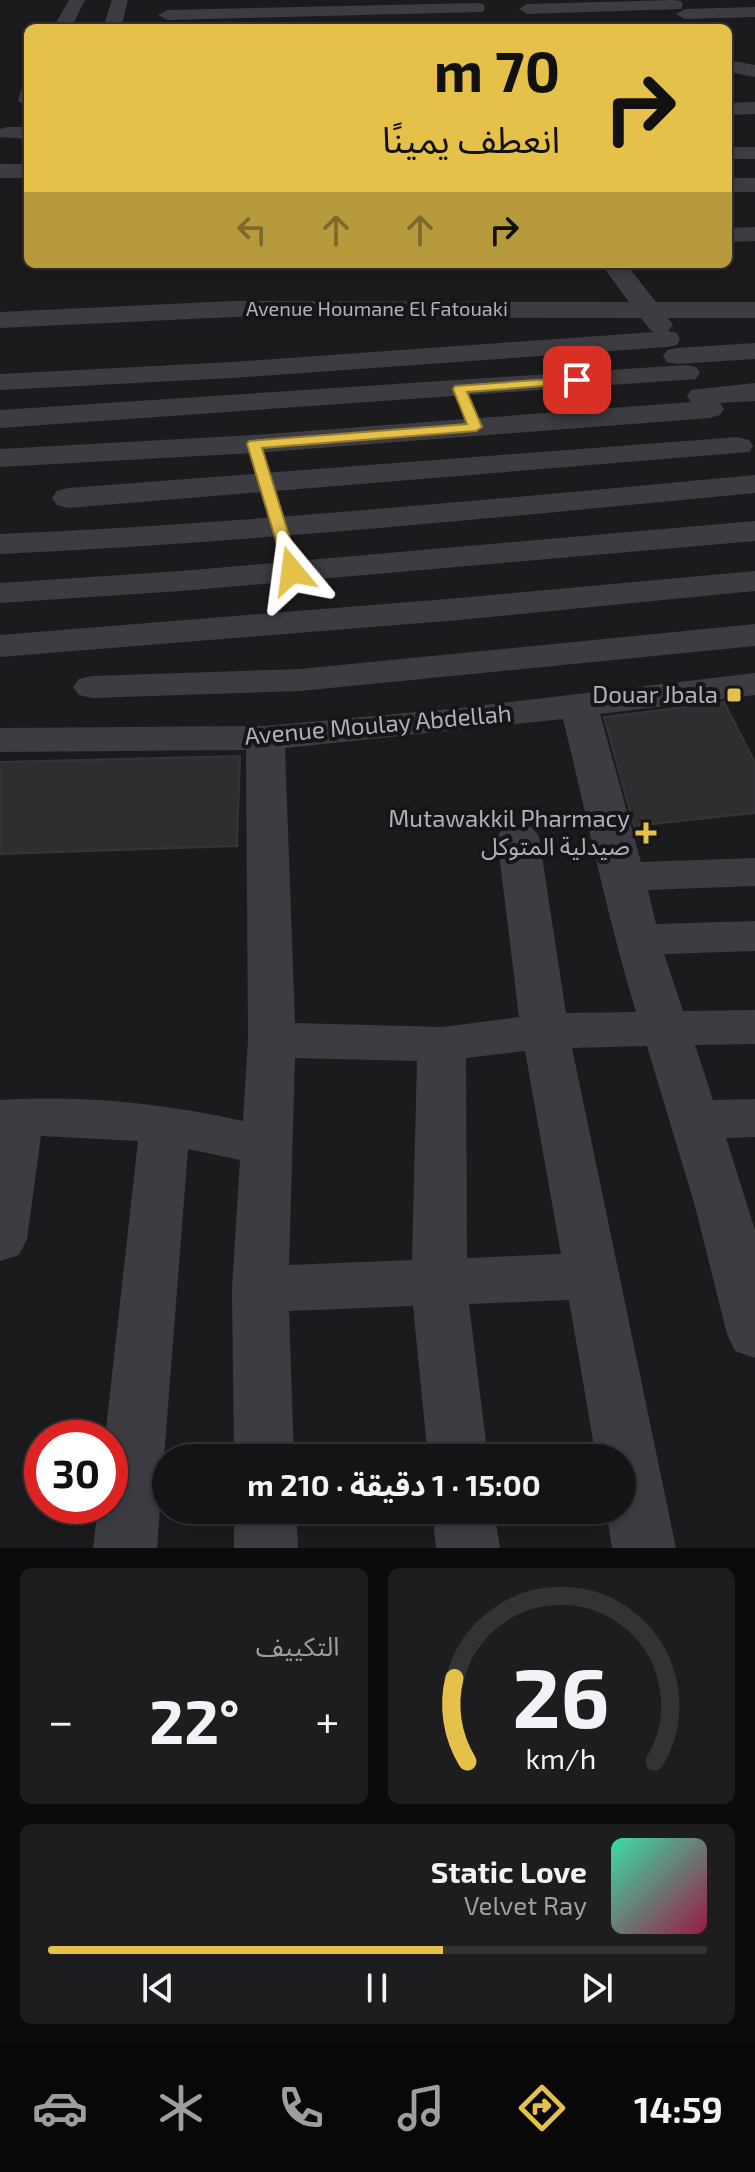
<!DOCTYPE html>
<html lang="ar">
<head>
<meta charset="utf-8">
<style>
	body { margin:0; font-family:"Exo 2","Noto Sans Arabic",sans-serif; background:#1d1d1f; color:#f1f3f6; direction:rtl; height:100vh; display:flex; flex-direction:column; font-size:30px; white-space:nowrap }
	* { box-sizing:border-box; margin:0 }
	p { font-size:26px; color:#9d9ea1 }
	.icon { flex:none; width:44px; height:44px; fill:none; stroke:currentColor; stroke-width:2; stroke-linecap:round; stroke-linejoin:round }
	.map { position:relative; height:1548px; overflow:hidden; direction:ltr }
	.drawer { display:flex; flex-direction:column; gap:20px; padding:20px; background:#0b0b0c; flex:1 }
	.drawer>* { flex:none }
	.banner { position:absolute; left:24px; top:24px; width:708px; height:244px; border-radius:12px; box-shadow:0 4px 12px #0003,0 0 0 2px #333335; direction:rtl; background:#e5c14a; color:#111; overflow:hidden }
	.speed { position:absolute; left:24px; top:1420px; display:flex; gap:16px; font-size:40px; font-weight:700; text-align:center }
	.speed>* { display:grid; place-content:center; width:104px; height:104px; border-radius:50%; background:#141416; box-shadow:0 4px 12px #0003,0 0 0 2px #333335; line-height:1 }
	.speed .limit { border:12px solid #d22; background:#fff; color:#111 }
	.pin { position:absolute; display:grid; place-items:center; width:68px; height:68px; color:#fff; margin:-34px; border-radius:16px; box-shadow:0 4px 12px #0006 }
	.me { position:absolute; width:88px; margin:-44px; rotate:344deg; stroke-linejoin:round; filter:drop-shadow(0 0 6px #0008) }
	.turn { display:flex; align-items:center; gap:28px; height:168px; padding:0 40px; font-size:36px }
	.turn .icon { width:104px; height:104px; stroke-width:2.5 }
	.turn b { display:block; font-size:56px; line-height:68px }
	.lanes { display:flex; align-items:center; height:76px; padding:0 40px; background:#0003; justify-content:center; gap:40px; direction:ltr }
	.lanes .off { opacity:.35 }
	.big { font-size:60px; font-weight:700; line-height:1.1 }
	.drawer .tile { flex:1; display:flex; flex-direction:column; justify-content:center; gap:12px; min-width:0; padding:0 28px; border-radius:12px; background:#1d1d1f }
	.drawer .dial { align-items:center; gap:0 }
	.dial svg { height:208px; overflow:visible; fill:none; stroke:#333335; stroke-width:7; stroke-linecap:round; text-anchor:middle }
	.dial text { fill:#f1f3f6; stroke:none }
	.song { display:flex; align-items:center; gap:24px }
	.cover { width:96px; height:96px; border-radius:12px; background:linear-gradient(135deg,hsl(160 70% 55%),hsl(340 70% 35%)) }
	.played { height:8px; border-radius:4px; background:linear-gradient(90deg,#e5c14a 60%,#333335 60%) }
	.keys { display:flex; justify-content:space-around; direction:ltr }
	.heat { display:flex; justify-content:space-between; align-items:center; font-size:44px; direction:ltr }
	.drawer .tiles { flex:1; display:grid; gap:20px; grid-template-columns:1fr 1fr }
	.tile:last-child { grid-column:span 2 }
	.trip { position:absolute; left:152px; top:1444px; width:484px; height:80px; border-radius:40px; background:#141416; box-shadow:0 4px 12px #0003,0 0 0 2px #333335; font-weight:700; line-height:80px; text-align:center; direction:rtl }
	.tab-bar { display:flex; height:128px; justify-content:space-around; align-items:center; background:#080809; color:#9d9ea1 }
	.tab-bar .icon { width:56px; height:56px }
	.tab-bar .current { color:#e5c14a }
	.tab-bar b { font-size:36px; color:#f1f3f6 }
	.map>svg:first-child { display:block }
</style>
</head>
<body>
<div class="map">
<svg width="755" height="1548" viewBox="0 0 755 1548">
	<rect width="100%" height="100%" fill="#1b1b1d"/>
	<path fill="#2e2e31" stroke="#353539" stroke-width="2" d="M 724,702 L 755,763 L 755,813 L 634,826 L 604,717 Z
		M 240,756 L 237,846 L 0,854 L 0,762 Z"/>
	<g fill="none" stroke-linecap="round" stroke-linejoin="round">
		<path fill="#3c3c42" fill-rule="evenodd" d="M 69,0 L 85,0 L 71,28 L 53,28 Z
			M 112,0 L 128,0 L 121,28 L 103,28 Z
			M 673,0 L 681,1 L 683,5 L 681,9 L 527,14 L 519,9 L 527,4 Z
			M 477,3 L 483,4 L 485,8 L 483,12 L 167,20 L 158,15 L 167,10 Z
			M 755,7 L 755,17 L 685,19 L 676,14 L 685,9 Z
			M 728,60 L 755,65 L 755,77 L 728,72 Z
			M 28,88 L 28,107 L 18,101 L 21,90 Z
			M 755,102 L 755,114 L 728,115 L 728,103 Z
			M 7,127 L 28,127 L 28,139 L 0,137 L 0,129 Z
			M 728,147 L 755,147 L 755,159 L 728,159 Z
			M 0,164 L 28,164 L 28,178 L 0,178 Z
			M 728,178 L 755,178 L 755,192 L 728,192 Z
			M 755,227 L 755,241 L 728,242 L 728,228 Z
			M 601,264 L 626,264 L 656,302 L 755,302 L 755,318 L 668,318 L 673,325 L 668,331 L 677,333 L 680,339 L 677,345 L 667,347 L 233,378 L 0,390 L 0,374 L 233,362 L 655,332 L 651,331 L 641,318 L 233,317 L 0,328 L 0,312 L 233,301 L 629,302 Z
			M 755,343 L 755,359 L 677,364 L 667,362 L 663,356 L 667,350 L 677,348 Z
			M 686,365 L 696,367 L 700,373 L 696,379 L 0,428 L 0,410 Z
			M 755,383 L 755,401 L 720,403 L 724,409 L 720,415 L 710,418 L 254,453 L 0,467 L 0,449 L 254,435 L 691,402 L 687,396 L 691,390 Z
			M 738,437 L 749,440 L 753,446 L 749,452 L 68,508 L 57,505 L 52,498 L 57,491 L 68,488 Z
			M 755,475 L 755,493 C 504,517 252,542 0,554 L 0,534 C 252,523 504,498 755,475 Z
			M 755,521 L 755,541 L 181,591 L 0,603 L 0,583 L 181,571 Z
			M 755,571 L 755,591 L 459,620 L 0,657 L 0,635 L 459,598 Z
			M 755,624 L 755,646 L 300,691 L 92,698 L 79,695 L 73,687 L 79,679 L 92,676 L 300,669 Z
			M 755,673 L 755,695 L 600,714 L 641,862 L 755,858 L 755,886 L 648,890 L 656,924 L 755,921 L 755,951 L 664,954 L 683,1011 L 755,1010 L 755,1044 L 695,1045 L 713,1100 L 755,1099 L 755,1137 L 726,1138 L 755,1230 L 755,1358 L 735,1351 L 727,1334 L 695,1206 L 647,1046 L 572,1048 L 676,1548 L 612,1548 L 606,1510 L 622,1510 L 622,1458 L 596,1458 L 569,1300 L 469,1304 L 488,1458 L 428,1458 L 413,1306 L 289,1311 L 294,1458 L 234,1458 L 232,1289 L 240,1160 L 188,1149 L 157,1548 L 93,1548 L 98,1506 L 110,1506 L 110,1438 L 105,1438 L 138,1141 L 41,1136 L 27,1239 L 19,1255 L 0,1261 L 0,1100 C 85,1095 160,1103 243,1121 L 248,1040 L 246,750 L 0,752 L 0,728 L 265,726 L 460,708 ZM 563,719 C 587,817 607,916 636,1012 L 566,1013 L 539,837 L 533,828 L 518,824 L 503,828 L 497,837 L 519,1017 L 442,1027 L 295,1023 L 285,748 ZM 525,1051 L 561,1254 L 467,1258 L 466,1058 ZM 295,1058 L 417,1061 L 412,1260 L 289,1265 Z
			M 234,1510 L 296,1510 L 298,1548 L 234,1548 Z
			M 432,1510 L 494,1510 L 500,1548 L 436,1548 Z"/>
	</g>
	<path fill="#e5c14a" stroke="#957d30" stroke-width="2" d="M 577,377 L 582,378 L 582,383 L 467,392 L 482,427 L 476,431 L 262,448 L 300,571 L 292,576 L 285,571 L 247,444 L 249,441 L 467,424 L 453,389 L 455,386 Z"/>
	<g fill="#e5c14a" stroke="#161618" stroke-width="3">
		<rect x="726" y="687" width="16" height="16" rx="4"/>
		<path d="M642 821h8v8h8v8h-8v8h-8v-8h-8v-8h8z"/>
	</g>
	<g text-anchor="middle" stroke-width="8" stroke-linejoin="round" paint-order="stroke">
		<g font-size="20" fill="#aeb1bb" stroke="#161618">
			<text x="377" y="316">Avenue Houmane El Fatouaki</text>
		</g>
		<g font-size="24" fill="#aeb1bb" stroke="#161618" text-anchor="end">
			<text x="718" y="703">Douar Jbala</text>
			<text x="630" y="827">Mutawakkil Pharmacy<tspan x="630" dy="28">صيدلية المتوكل</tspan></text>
		</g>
		<g font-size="24" fill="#aeb1bb" stroke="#161618">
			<text transform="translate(378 725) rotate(-5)" y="8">Avenue Moulay Abdellah</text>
		</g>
	</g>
</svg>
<div class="speed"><div class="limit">30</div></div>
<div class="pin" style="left:577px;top:380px;background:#d93025"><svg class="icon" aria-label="arrive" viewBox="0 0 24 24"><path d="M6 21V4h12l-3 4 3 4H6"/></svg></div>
<svg class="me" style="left:292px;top:571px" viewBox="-20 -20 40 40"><path d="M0-17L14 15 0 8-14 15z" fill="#e5c14a" stroke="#fff" stroke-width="4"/></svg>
<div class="trip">15:00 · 1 دقيقة · 210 m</div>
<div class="banner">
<div class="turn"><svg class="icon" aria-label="right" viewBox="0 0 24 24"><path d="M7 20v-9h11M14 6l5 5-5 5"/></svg><div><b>70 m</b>انعطف يمينًا</div></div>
<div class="lanes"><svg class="icon off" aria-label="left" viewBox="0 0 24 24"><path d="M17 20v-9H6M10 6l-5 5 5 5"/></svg><svg class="icon off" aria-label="ahead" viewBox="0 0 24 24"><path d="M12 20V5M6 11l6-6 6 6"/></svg><svg class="icon off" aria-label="ahead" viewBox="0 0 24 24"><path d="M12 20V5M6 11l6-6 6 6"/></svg><svg class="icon" aria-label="right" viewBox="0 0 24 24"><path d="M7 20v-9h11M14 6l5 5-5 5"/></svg></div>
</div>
</div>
<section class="drawer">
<div class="tiles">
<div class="tile dial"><svg viewBox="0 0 100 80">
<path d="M14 69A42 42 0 1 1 86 69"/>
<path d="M14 69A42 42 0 0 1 9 37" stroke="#e5c14a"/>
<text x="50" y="56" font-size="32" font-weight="700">26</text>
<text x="50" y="72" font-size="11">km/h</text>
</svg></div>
<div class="tile"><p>التكييف</p>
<div class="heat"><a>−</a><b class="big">22°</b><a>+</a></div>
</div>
<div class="tile">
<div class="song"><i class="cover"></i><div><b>Static Love</b><p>Velvet Ray</p></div></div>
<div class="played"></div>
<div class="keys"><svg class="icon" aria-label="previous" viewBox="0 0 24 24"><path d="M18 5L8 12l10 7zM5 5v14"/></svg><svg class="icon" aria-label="pause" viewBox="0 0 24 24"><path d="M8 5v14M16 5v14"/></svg><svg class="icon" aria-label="next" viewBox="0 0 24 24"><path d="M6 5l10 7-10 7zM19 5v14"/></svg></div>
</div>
</div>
</section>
<nav class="tab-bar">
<b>14:59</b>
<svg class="icon current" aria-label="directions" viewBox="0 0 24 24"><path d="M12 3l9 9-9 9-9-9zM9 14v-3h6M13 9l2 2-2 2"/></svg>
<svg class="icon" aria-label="music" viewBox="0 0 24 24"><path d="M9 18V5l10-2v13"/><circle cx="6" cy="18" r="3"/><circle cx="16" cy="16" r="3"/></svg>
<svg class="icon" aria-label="phone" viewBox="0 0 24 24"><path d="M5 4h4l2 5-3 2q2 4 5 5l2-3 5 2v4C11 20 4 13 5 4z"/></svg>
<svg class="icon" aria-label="climate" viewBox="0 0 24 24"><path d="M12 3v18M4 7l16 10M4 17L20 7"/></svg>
<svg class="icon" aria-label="car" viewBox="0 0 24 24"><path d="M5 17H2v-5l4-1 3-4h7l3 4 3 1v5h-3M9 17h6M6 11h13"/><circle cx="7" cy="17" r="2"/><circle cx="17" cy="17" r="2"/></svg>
</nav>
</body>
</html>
